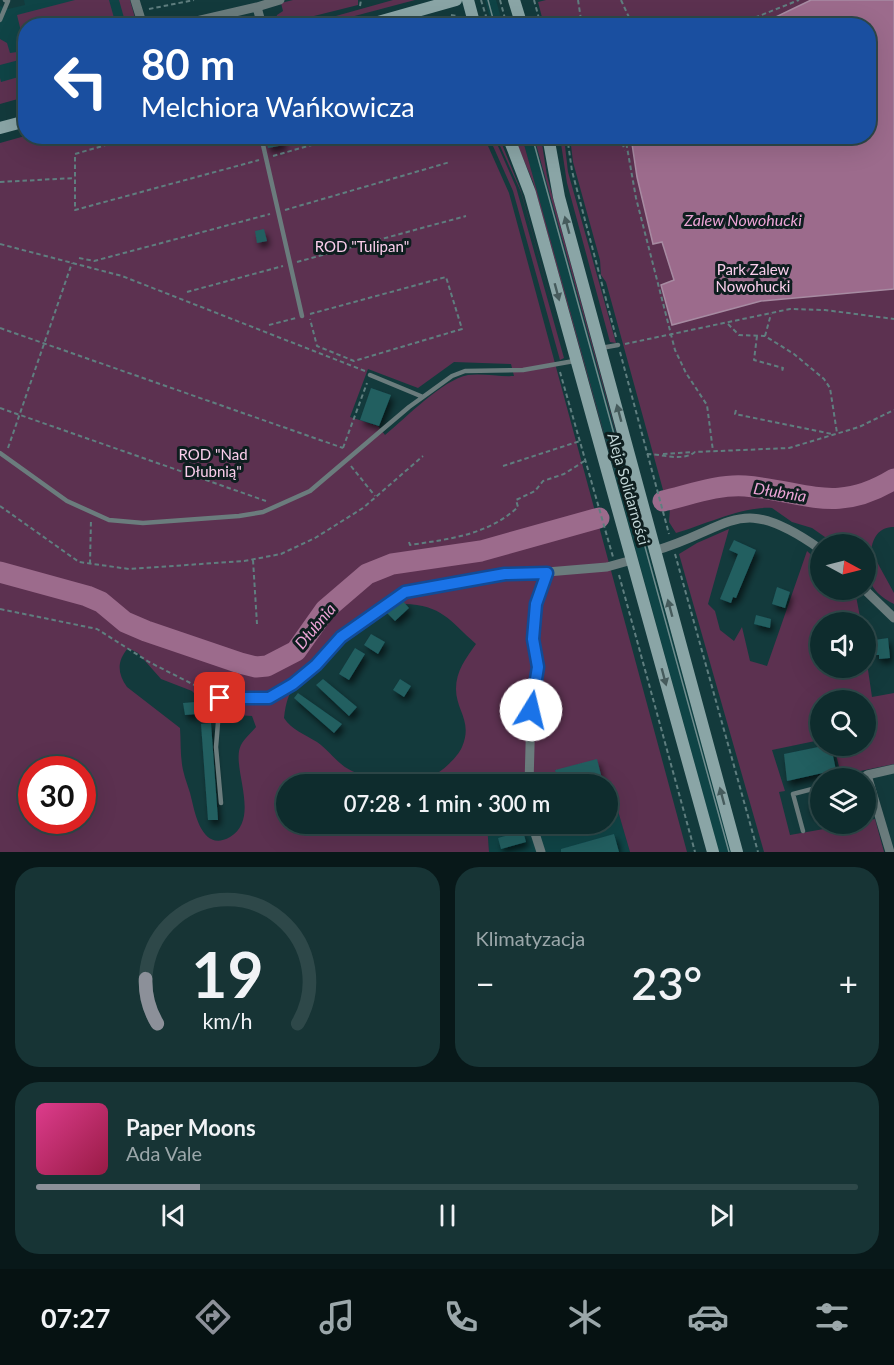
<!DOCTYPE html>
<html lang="pl">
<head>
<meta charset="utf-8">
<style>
	body { margin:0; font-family:Lato,sans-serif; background:#173435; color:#f1f3f6; height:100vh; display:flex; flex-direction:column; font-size:22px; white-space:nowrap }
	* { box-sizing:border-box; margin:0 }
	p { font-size:20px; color:#9ba7aa }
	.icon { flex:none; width:33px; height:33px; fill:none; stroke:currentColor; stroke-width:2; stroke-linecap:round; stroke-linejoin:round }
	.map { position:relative; height:852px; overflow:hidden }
	.panel { display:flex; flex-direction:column; gap:15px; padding:15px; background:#081819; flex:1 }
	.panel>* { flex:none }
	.guide { position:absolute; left:18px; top:18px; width:858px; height:126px; border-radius:24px; box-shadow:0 6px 24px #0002,0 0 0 2px #2e4849; background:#1a4fa0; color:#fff; overflow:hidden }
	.needle { width:39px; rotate:97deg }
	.buttons { position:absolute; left:810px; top:534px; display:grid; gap:12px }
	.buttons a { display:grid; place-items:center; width:66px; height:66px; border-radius:50%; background:#0e2c2d; box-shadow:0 6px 24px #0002,0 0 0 2px #2e4849; font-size:30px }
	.speed { position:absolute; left:18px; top:756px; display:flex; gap:12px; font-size:30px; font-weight:700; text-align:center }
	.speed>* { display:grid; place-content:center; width:78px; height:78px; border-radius:50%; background:#0e2c2d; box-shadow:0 6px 24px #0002,0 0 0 2px #2e4849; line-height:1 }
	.speed .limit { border:9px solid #d22; background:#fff; color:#111 }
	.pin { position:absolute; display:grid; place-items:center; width:51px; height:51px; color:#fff; margin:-26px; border-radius:12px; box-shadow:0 3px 9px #0006 }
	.me { position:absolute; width:66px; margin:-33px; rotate:9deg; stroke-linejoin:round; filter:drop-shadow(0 0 4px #0008) }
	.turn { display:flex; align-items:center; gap:21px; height:126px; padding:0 24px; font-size:27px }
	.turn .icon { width:78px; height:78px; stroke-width:2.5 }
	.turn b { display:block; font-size:42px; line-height:51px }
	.big { font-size:45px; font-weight:600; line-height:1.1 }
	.panel .tile { flex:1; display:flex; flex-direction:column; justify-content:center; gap:9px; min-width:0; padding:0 21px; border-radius:24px; background:#173435 }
	.panel .dial { align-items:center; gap:0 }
	.dial svg { height:156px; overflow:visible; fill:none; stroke:#2e4849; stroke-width:7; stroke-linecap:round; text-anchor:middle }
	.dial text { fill:#f1f3f6; stroke:none }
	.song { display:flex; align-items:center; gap:18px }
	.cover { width:72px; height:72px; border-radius:9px; background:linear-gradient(135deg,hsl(330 70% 55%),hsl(340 70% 35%)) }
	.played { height:6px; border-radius:3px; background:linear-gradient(90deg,#8c9099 20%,#2e4849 20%) }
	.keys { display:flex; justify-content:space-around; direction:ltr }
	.heat { display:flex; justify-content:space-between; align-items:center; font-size:33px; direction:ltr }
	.panel .tiles { flex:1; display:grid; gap:15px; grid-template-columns:1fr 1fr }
	.tile:last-child { grid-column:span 2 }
	.trip { position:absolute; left:276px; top:774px; width:342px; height:60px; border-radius:30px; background:#0e2c2d; box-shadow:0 6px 24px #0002,0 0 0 2px #2e4849; font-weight:600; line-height:60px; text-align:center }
	.tabs { display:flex; height:96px; justify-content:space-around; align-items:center; background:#061212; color:#9ba7aa }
	.tabs .icon { width:42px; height:42px }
	.tabs .selected { color:#8c9099 }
	.tabs b { font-size:27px; color:#f1f3f6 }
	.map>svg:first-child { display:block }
</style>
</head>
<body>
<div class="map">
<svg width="894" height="852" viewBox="0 0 894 852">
	<defs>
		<filter id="shadow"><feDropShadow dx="3" dy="5" stdDeviation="3" flood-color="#0009"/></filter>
	</defs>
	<rect width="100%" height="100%" fill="#133a3c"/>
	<path fill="#0f4446" d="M 24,0 L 121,0 L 128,25 L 26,26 L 25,91 L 0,98 L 0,6 L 8,9 L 25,5 Z
		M 485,0 L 496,0 L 503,25 L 492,25 Z
		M 522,137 L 534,137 L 731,852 L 719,852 Z
		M 611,786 L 630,852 L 489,852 L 487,824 L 608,824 L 608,787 Z"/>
	<path fill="#5c3150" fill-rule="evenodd" d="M 75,0 L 109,0 L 116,25 L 26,26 L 25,48 L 17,15 Z
		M 119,0 L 130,0 L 137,25 L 126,25 Z
		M 293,0 L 358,0 L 358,5 L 274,26 L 277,15 L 283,11 L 281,3 Z
		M 393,0 L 415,0 L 332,22 L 331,20 L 319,25 L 318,21 Z
		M 546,0 L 894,0 L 894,527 C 879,527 873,537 871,551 L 894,593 L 894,604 C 865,589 866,573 866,544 L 835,544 L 812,528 L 792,522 L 772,508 C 743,506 704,525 676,533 L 669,522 L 670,508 L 668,508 L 606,282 L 601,275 L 600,260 L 573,162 L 570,137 L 868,136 L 868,26 L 544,25 L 538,2 Z
		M 0,39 L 7,43 L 10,53 L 17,52 L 19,60 L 0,65 Z
		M 22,76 L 25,79 L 25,97 L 0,104 L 0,78 L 1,82 Z
		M 25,136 L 484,137 L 509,193 L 687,852 L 630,852 L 611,787 L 608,787 L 608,784 L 286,784 L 286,824 L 487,824 L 489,852 L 0,852 L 0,143 ZM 454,362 L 511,364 L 514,376 C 500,377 483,373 468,375 C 442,380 406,418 385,435 L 378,426 L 350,417 L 368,369 L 418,388 ZM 404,604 C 442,605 449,620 476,644 C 466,658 456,671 456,689 C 456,711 473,721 462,747 C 457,759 437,776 425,780 C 411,785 366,777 352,771 C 337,764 330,751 317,742 C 304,734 292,730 284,718 C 288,683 297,689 317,667 C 324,660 326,646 332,637 ZM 128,648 L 138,653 L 161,679 L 192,691 L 208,708 L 219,714 L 252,716 L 256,727 C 251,733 244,739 241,745 C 230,766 262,818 230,837 C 204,852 196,818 192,801 C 190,790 185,780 183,770 C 180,756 181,742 180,728 L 127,687 C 117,673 117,661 128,648 ZM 32,770 L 82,770 L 82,820 L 32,820 Z
		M 489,137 L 494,137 L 516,187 L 564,358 L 560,360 L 513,191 Z
		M 496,137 L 499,137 L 521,191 L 566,357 L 521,192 Z
		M 514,137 L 522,137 L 620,491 L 533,182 Z
		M 534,137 L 541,137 L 547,176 L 628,477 Z
		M 560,137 L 564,137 L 568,172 L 616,343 L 610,342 L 567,183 Z
		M 729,529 L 708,604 L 715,611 L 720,630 L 734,641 L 742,627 L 750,661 L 767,666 L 807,551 L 820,563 L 820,590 L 849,590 L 856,596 L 860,617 L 820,622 L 820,668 L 866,668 L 866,656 L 872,697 L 894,693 L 894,764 L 841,775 L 834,746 L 866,746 L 866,700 L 820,700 L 820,740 L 772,750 L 785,791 L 779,792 L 790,835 L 852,824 L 866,824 L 866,821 L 875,819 L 884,852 L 764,852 L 679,554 L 697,543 Z"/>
	<path fill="#9c6b8c" stroke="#a78ba2" stroke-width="1.5" d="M 811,0 L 894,0 L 894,289 L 761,301 L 672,325 L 661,285 L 674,280 L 662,242 L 653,244 L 637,177 L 631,137 L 868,136 L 868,26 L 759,25 Z"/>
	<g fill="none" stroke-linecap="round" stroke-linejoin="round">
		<path stroke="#9c6b8c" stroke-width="21" d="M 663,501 C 689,495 718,484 745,486 C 806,491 835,515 894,479
			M 0,572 L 87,596 L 101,602 L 125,622 L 146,631 L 240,663 L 256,667 L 267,666 L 296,651 L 325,610 L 367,574 L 392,564 L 481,551 L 599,518"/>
	</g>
	<path fill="#215e61" filter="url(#shadow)" d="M 266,136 L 282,136 L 284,145 L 268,148 Z
		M 264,229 L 267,241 L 257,243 L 255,231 Z
		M 371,388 L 391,395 L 379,426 L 360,420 Z
		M 734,540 L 756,550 L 736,598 L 733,597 L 731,603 L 720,599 L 738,554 L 729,550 Z
		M 777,587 L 790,592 L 785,608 L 772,604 Z
		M 402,600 L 409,608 L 395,621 L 387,613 Z
		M 756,615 L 771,619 L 770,628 L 754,624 Z
		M 371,634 L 385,642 L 378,654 L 364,645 Z
		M 888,638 L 890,658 L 879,659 L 879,655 L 875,655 L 874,640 Z
		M 355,648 L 365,654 L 349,680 L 339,674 Z
		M 323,679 L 357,707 L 349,716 L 316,685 Z
		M 400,679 L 411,686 L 404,697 L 393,690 Z
		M 298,693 L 342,724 L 334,733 L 294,698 Z
		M 195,702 L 197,714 L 185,715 L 183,703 Z
		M 211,723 L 218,820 L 208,820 L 201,724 Z
		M 823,746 L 831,746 L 836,770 L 787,781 L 784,754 Z
		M 597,759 L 603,783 L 559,784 L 555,770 Z
		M 820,798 L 820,811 L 811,813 L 808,801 Z
		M 523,831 L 526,842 L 501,849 L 498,838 Z
		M 614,834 L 619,852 L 561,852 L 561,849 Z"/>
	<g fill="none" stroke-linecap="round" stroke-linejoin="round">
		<path stroke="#5f7e7f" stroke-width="2" stroke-dasharray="4.5 3" stroke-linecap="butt" d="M 481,0 L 489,26
			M 500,0 L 507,26
			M 534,0 L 541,26
			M 578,0 L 582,26
			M 621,0 L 633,26
			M 360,6 L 361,0
			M 149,9 L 194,0
			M 451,15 L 457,16 L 461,20
			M 316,19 L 317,26
			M 329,26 L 355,18
			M 734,26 L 799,0
			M 137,136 L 75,154 L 75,210 L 259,160
			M 567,136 L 572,171 L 616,337
			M 619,136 L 625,150
			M 625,136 L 636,198 L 675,350 L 686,373 L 707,405 L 713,451
			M 273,156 L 343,136
			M 0,182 L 75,178
			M 285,210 L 450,162
			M 0,244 L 122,276 L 365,371
			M 79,258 L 94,261 L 270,214
			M 297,262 L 466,216
			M 187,292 L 283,266
			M 310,314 L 446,277 L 462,329 L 354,361 L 317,346 L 310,319
			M 728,324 L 739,335 L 765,336 L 794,354 L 824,379 L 830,388 L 837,433
			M 269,325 L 296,318
			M 0,328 L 343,448
			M 757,336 L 754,360 L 783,368 L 782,371
			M 765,336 L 771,314
			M 625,344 L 790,309 L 825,310 L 894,319
			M 620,352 L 669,534
			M 560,372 L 613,557
			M 0,408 L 266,501
			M 736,410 L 735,414 L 832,434
			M 8,448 L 72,263
			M 343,448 L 367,383
			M 647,454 C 662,454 682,462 695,452 L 789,448 L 859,427 L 894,410
			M 663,454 L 693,452
			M 351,466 L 375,496
			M 503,466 L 580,441
			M 0,506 L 79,562 L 129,569 L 244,561 L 281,554 L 315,538 L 363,508 L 423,456
			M 409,542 L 410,545 C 449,539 488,535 518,507 L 516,500 L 535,491 L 543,481 L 564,474 L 586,460
			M 675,554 L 758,852
			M 253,560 L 257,624
			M 90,564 L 91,519
			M 619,575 L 695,852
			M 0,609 L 97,629 L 149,662 L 212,694"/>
		<path stroke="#6b7c7d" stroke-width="4.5" d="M 0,20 L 8,1 L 5,0
			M 261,136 L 302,316
			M 601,348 L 618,345
			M 370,375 L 423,397
			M 0,453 L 67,501 L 109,520 L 143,523 L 239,516 L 263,512 L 310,491 L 409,407 L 452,376 L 465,371 L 523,370 L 574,361
			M 853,778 L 867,775
			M 221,803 L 216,747 L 220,698 L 269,698 L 293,684 L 316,665 L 341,637 L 405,592 L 505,574 L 547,572
			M 803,831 L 793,794 L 820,787"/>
		<path stroke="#6b7c7d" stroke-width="9" d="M 135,0 L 143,26
			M 257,7 L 280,0
			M 175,26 L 257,7 L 262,26
			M 654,551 C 733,528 738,491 820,549
			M 865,590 L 894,618
			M 529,784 L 531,710 L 538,667 L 533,639 L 535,604 L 547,572 L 607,567 L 632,560
			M 532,824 L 541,852
			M 890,852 L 867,775 L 894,769"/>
		<path stroke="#8aa5a6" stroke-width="12" d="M 468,0 L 475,26
			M 514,0 L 522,26
			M 364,26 L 456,0
			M 0,128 L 26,121
			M 508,136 L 530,193 L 713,852
			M 548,136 L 559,197 L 737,852"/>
		<path stroke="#6f8c8d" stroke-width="1.5" d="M 488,0 L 495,26
			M 532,136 L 729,852"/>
	</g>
	<defs><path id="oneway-solid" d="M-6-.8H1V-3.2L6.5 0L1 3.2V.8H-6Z" transform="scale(1.5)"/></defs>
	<g fill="#465b5c">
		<use href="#oneway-solid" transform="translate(567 225) rotate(-105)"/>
		<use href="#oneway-solid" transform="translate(557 292) rotate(75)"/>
		<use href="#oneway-solid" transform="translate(619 413) rotate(-105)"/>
		<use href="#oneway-solid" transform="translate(670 608) rotate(-105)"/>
		<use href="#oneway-solid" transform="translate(664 677) rotate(75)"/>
		<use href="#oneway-solid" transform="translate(722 796) rotate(-105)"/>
	</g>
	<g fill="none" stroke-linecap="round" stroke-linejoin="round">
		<defs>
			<path id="route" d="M 220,698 L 269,698 L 293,684 L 316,665 L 341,637 L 405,592 L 505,574 L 547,573 L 536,604 L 533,639 L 538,667 L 531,710"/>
		</defs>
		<use href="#route" stroke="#114b97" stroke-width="15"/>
		<use href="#route" stroke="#1a73e8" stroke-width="10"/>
	</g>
	<g text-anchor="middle" stroke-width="6" stroke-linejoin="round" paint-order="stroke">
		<g font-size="15" fill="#fbceec" stroke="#0e1e1f">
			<text x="362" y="252">ROD "Tulipan"</text>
			<text x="753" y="275">Park Zalew<tspan x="753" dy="17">Nowohucki</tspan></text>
			<text x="213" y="460">ROD "Nad<tspan x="213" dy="17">Dłubnią"</tspan></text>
		</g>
		<g font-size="15" fill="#c2d6d7" stroke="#0e1e1f">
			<text transform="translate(628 489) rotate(74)" y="5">Aleja Solidarności</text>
		</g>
		<g font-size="16" font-style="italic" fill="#eda4d6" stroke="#0e1e1f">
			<text x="743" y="226">Zalew Nowohucki</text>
			<text transform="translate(780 492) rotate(9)" y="6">Dłubnia</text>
			<text transform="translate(315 626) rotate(-50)" y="6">Dłubnia</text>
		</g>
	</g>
</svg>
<div class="buttons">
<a><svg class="needle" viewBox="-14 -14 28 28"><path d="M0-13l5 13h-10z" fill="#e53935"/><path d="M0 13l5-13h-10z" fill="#9ba7aa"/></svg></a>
<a><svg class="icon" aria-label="sound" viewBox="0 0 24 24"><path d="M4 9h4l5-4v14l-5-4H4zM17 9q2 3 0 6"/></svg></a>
<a><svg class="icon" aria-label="search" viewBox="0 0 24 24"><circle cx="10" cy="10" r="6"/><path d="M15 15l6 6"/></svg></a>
<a><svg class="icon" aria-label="layers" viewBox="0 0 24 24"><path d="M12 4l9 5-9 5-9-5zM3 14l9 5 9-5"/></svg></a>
</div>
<div class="speed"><div class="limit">30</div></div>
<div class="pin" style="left:220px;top:698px;background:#d93025"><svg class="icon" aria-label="arrive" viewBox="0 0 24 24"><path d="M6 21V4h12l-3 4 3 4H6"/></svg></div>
<svg class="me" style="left:531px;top:710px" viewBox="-20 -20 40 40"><circle r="19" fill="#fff"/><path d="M0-13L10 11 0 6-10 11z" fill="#1a73e8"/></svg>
<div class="trip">07:28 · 1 min · 300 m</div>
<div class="guide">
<div class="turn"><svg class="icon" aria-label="left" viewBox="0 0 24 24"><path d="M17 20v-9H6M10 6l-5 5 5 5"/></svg><div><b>80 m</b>Melchiora Wańkowicza</div></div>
</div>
</div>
<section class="panel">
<div class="tiles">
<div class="tile dial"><svg viewBox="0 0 100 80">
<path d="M14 69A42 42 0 1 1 86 69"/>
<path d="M14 69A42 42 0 0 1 8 46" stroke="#8c9099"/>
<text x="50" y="56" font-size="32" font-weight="700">19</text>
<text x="50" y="72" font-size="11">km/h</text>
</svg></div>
<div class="tile"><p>Klimatyzacja</p>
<div class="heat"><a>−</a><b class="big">23°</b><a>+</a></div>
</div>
<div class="tile">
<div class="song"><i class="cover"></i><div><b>Paper Moons</b><p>Ada Vale</p></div></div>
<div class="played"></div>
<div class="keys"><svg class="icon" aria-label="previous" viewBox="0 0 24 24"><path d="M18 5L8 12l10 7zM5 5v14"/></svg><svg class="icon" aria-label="pause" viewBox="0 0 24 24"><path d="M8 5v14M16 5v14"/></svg><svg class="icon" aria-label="next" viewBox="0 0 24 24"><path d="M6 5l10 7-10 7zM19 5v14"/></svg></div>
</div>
</div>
</section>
<nav class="tabs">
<b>07:27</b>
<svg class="icon selected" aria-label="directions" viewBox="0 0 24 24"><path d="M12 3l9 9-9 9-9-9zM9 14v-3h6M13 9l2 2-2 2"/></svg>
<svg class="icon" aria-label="music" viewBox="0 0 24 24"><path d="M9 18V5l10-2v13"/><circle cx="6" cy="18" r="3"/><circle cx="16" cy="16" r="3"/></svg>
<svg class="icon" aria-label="phone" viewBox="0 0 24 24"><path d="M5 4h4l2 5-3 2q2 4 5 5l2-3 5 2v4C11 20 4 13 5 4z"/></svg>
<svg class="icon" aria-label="climate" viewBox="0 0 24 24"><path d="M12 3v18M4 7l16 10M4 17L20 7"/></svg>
<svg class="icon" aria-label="car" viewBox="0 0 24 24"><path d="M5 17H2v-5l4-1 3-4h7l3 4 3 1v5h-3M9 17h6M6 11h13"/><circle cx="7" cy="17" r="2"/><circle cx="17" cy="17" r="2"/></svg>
<svg class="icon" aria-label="filters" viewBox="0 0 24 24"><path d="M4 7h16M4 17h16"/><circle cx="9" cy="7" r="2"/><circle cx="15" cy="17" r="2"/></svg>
</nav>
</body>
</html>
